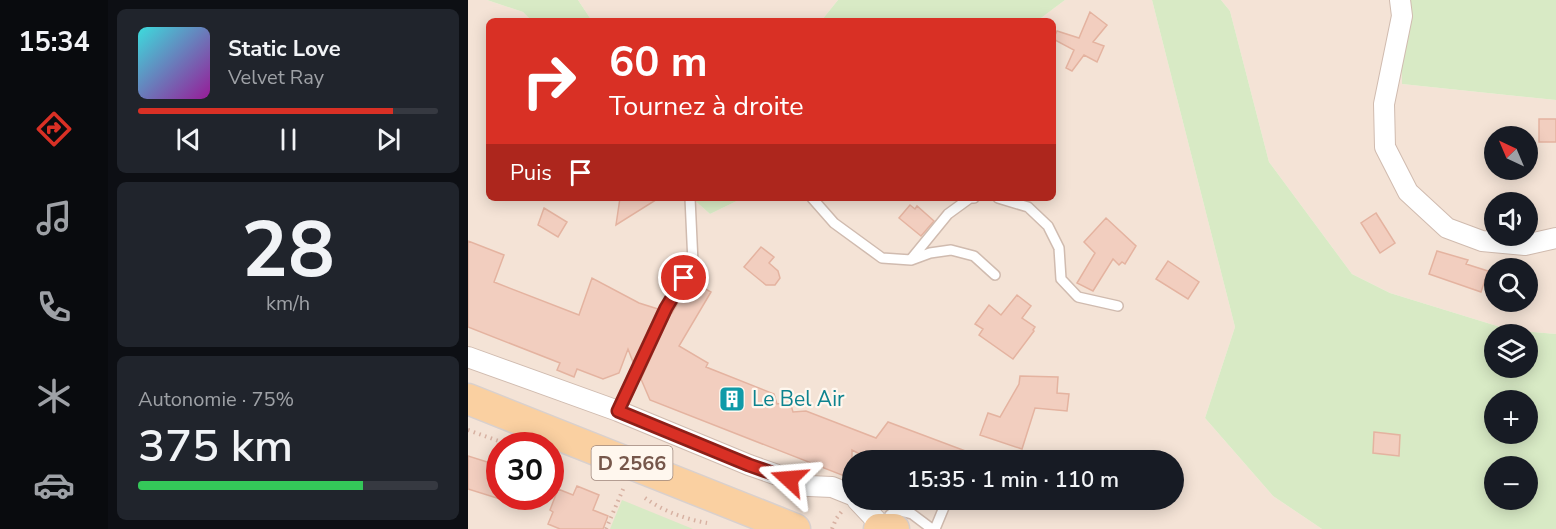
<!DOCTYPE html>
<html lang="fr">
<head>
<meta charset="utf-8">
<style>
	body { margin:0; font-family:"Nunito Sans",sans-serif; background:#20242c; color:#f1f3f6; height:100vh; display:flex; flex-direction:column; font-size:22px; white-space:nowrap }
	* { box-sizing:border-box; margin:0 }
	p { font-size:20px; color:#9ea1a6 }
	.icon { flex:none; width:33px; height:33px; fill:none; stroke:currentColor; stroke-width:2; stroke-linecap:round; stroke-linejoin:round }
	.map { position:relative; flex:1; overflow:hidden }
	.details { display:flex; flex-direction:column; gap:9px; padding:9px; background:#0d0f14; width:360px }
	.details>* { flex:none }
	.banner { position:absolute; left:18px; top:18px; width:570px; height:183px; border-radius:9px; box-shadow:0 3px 15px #0003; background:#d93025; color:#fff; overflow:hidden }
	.needle { width:39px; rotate:316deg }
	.buttons { position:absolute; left:1016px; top:126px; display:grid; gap:12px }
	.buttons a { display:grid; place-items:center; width:54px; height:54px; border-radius:50%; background:#171b24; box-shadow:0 3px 15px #0003; font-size:30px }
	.speed { position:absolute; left:18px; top:432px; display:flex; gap:12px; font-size:30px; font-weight:700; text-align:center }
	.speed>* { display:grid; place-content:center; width:78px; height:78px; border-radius:50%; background:#171b24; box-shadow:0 3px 15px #0003; line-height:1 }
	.speed .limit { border:9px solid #d22; background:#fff; color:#111 }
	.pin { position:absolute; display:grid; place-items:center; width:51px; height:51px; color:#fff; margin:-26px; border:3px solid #fff; border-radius:50%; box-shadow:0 2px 6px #0007 }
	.me { position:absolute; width:66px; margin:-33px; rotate:289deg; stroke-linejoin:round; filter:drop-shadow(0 0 4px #0008) }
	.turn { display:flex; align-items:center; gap:21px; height:126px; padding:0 24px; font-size:27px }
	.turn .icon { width:78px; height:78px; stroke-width:2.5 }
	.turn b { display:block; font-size:42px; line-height:51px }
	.then { display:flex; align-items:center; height:57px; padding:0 24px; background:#0003; gap:12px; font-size:22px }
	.big { font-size:45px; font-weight:600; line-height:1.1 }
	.details .tile { flex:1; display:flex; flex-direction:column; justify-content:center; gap:9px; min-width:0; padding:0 21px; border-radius:9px; background:#20242c }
	.details .dial { align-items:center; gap:0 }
	.dial b { font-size:78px; line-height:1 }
	.song { display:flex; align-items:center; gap:18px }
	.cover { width:72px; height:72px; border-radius:9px; background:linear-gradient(135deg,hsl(180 70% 55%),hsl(300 70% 35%)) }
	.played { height:6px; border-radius:3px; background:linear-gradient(90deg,#d93025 85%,#363941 85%) }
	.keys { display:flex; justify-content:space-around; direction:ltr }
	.charge { height:9px; border-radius:4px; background:linear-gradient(90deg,#34c759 75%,#363941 0) }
	.trip { position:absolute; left:374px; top:450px; width:342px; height:60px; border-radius:30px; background:#171b24; box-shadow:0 3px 15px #0003; font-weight:600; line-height:60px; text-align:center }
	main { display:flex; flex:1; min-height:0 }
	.tabs { display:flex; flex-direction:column; width:108px; justify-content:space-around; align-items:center; background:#090b0e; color:#9ea1a6 }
	.tabs .icon { width:42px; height:42px }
	.tabs .selected { color:#d93025 }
	.tabs b { font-size:27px; color:#f1f3f6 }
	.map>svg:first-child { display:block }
</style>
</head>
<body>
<main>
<nav class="tabs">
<b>15:34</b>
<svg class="icon selected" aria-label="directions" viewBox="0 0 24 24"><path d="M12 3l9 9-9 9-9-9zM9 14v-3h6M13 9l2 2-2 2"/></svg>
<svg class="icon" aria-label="music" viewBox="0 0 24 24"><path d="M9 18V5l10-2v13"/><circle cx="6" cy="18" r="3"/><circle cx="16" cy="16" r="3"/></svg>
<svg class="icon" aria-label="phone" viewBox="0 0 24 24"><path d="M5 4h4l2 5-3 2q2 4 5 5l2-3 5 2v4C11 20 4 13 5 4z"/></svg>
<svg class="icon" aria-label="climate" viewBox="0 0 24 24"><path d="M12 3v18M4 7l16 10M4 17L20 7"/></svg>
<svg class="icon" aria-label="car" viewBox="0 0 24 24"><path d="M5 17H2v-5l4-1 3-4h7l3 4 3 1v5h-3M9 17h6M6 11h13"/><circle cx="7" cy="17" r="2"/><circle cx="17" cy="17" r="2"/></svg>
</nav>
<section class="details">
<div class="tile">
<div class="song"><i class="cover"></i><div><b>Static Love</b><p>Velvet Ray</p></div></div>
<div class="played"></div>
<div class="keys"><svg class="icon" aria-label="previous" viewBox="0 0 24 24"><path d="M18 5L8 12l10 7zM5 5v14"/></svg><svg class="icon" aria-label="pause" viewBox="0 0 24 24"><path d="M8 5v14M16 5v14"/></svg><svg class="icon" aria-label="next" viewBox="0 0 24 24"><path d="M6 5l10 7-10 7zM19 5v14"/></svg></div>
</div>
<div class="tile dial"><b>28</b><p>km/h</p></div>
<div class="tile"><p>Autonomie · 75%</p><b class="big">375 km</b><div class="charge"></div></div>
</section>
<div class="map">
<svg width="1088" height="529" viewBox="0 0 1088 529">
	<rect width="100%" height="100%" fill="#fcf2e7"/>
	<path fill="#f4e3d6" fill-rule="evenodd" d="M 0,0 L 19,0 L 55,12 L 64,21 L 21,21 L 21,198 L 224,198 L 242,214 L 275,198 L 585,198 L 585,21 L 569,21 L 597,0 L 684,0 L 767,327 L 737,418 L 805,496 L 854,529 L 0,529 ZM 32,446 L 82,446 L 82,496 L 32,496 ZM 384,460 L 705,460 L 705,500 L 384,500 Z
		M 110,0 L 370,0 L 353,21 L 124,21 Z
		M 753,0 L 932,0 L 934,84 L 1088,100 L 1088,334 L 1042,330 L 922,293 L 884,274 L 801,162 L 762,11 ZM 1026,136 L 1059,136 L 1059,170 L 1026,170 ZM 1026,202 L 1059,202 L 1059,236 L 1026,236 ZM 1026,268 L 1059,268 L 1059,302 L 1026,302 Z"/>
	<path fill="#d8eac5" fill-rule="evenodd" d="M 19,0 L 110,0 L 124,21 L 64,21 L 55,12 Z
		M 370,0 L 597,0 L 569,21 L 353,21 Z
		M 684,0 L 753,0 L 762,11 L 801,162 L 884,274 L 922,293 L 1042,330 L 1088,334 L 1088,529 L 854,529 L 805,496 L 737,418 L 767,327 ZM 1026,334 L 1059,334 L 1059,368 L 1026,368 ZM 1026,400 L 1059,400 L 1059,434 L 1026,434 ZM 1026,466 L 1059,466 L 1059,500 L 1026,500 Z
		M 932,0 L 1088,0 L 1088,100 L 934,84 Z
		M 224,198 L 275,198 L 242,214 Z
		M 154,500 L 225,529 L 142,529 Z"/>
	<path fill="#f2cebf" stroke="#e4b3a0" stroke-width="1.5" d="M 622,12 L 639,25 L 625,42 L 636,46 L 629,62 L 616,55 L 604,71 L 598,68 L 606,50 L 585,39 L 589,31 L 611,38 Z
		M 1071,119 L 1088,119 L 1088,142 L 1071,142 Z
		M 152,198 L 191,198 L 148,225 Z
		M 442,205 L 447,209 L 449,206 L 466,221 L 453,236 L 431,218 Z
		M 76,208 L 99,222 L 90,237 L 70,225 Z
		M 908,213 L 927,243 L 912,253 L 893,223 Z
		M 638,218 L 668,246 L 657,264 L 654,262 L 651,265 L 645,259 L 625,291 L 609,283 L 627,253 L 616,242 Z
		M 0,241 L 36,255 L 26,282 L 111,315 L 124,278 L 171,303 L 190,309 L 165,362 L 160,349 L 151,373 L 135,379 L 109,369 L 106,377 L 89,370 L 92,363 L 0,327 Z
		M 293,247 L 306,257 L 301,263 L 310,271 L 312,278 L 307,285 L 298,285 L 276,267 Z
		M 969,251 L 1000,260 L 998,264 L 1020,271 L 1013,292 L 961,274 Z
		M 700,261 L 731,282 L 720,299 L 688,279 Z
		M 223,281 L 243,292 L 211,346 L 240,363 L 238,367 L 306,394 L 309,404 L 322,402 L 325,412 L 338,411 L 408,438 L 420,422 L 519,459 L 518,460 L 403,460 L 384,450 L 384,479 L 182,400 L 173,379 L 203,313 L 204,313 Z
		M 549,295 L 563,306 L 554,318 L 567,327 L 565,330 L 566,331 L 545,359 L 511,335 L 515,329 L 507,324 L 521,305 L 533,315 Z
		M 552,376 L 590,377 L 589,393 L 601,394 L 599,411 L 567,408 L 554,449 L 512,435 L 520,413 L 532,417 L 551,384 Z
		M 906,432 L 932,435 L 931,456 L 905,453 Z
		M 0,456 L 32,466 L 32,499 L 0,489 Z
		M 109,486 L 131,495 L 125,510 L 140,516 L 135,529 L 92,529 L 80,524 L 85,512 L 82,510 L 90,489 L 105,495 Z"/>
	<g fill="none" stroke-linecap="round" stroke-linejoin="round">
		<defs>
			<path id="service" d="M 344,198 L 366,223 L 414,258 L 443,260 L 462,253 L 483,250 L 506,256 L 527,275
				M 530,198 L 560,207 L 580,226 L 591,248 L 593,279 L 610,297 L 650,306
				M 444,258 L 480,214 L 502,198 L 506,198
				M 150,411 L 198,308 L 225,263 L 222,198
				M 419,523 L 422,515 L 429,510 L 444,514 L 464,529
				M 467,529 L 479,500"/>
			<path id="minor" d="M 932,0 L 934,16 L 916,104 L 917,147 L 940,192 L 979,228 L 1014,241 L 1057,245 L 1088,238
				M 0,357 L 150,411 L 281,465 L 341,486 L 364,487 L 384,495
				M 389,500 L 407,519 L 412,528"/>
			<path id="primary" d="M 0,399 L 327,529
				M 411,529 L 426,529"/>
		</defs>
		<use href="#service" stroke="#d0bbaf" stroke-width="12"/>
		<use href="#minor" stroke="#d0bbaf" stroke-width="22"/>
		<use href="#primary" stroke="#d9d0cd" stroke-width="33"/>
		<path stroke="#d7b1a2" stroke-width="4" stroke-dasharray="1.5 4.5" stroke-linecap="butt" d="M 0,430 L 39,444
			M 177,498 C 195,511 217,519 239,523
			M 138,529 L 156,487
			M 364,529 L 368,519 L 374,511"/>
		<use href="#service" stroke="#fff" stroke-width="9"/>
		<use href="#minor" stroke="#fff" stroke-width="20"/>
		<use href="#primary" stroke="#fad0a1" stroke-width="30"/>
	</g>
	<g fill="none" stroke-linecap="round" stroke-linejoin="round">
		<defs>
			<path id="route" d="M 216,278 L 198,308 L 150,411 L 281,465 L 321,479"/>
		</defs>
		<use href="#route" stroke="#8d1f18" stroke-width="15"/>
		<use href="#route" stroke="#d93025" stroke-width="10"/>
	</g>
	<defs>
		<symbol id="building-square" viewBox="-11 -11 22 22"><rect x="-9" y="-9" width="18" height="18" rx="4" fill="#0f9aa8" stroke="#fff7ee"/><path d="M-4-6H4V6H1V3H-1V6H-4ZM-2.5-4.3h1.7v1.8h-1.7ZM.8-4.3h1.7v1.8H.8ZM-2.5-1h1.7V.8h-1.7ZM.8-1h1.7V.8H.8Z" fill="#fff"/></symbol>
	</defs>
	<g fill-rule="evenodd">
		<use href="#building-square" x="249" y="384" width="30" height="30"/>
	</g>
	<g text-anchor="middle" stroke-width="4.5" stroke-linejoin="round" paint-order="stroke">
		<rect fill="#fff7ee" stroke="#9f877c" stroke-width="1.5" x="123.5" y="446" width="81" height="34" rx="4.5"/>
		<g font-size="20" font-weight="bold" fill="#76574b">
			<text x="164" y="470">D 2566</text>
		</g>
		<g font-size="21" fill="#0d838f" stroke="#fff7ee" text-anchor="start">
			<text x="284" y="406">Le Bel Air</text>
		</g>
	</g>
</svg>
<div class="buttons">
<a><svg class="needle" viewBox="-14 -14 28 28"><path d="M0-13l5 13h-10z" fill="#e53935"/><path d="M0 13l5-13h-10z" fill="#9ea1a6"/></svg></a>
<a><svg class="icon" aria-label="sound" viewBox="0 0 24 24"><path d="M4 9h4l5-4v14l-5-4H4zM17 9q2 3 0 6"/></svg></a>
<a><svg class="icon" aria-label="search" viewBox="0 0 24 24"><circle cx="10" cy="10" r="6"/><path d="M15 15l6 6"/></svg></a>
<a><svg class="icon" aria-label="layers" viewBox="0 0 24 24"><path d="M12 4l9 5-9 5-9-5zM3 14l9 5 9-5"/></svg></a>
<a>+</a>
<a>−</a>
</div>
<div class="speed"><div class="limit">30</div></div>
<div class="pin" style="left:216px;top:278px;background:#d93025"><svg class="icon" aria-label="arrive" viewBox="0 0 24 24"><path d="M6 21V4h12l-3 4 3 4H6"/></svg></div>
<svg class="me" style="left:321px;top:479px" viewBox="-20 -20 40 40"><path d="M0-17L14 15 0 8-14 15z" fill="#d93025" stroke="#fff" stroke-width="4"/></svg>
<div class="trip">15:35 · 1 min · 110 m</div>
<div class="banner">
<div class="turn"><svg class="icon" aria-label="right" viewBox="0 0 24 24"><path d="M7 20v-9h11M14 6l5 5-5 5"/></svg><div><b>60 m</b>Tournez à droite</div></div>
<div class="then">Puis<svg class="icon" aria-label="arrive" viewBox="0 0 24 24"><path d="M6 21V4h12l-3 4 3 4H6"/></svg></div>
</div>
</div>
</main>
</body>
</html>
